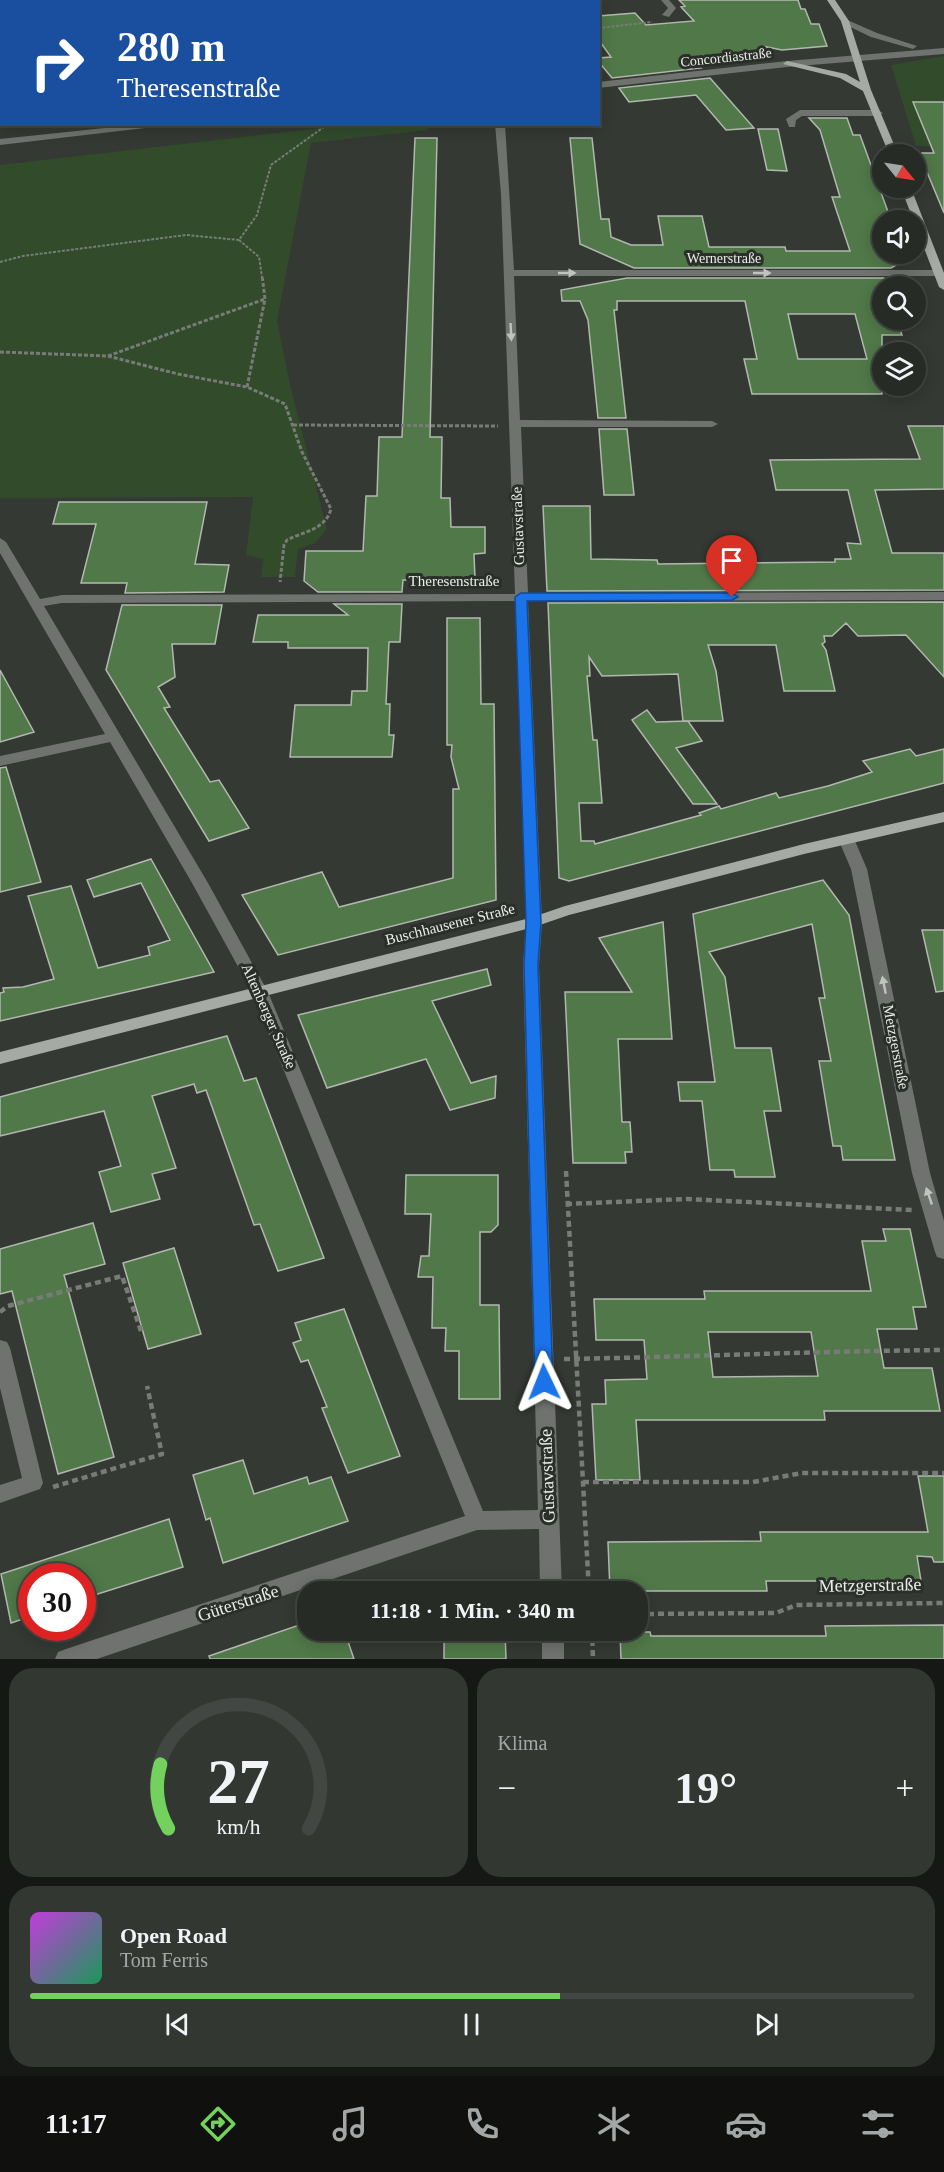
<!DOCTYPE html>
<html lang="de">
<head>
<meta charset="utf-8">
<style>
	body { margin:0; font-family:"Times New Roman",serif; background:#333732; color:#f1f3f6; height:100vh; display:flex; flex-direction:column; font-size:22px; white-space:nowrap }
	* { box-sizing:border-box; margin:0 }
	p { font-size:20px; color:#a4a7a7 }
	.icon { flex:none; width:33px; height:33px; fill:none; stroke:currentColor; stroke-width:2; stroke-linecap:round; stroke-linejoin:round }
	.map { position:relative; height:1659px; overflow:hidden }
	.drawer { display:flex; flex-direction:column; gap:9px; padding:9px; background:#151815; flex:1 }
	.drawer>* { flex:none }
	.top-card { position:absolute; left:0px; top:0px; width:600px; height:126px; box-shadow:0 3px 15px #0003,0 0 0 2px #434743; background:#1a4fa0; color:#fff; overflow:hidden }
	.needle { width:39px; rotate:120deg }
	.tools { position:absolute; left:872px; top:144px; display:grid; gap:12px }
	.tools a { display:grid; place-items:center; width:54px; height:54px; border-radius:50%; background:#272b26; box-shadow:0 3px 15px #0003,0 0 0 2px #434743; font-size:30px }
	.speed { position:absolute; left:18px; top:1563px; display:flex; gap:12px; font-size:30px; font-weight:700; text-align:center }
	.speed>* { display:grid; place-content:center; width:78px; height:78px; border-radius:50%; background:#272b26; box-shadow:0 3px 15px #0003,0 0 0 2px #434743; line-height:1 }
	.speed .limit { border:9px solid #d22; background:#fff; color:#111 }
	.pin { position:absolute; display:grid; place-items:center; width:51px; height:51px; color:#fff; margin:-62px -26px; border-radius:50% 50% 50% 0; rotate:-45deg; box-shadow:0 0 6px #0007 }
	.pin .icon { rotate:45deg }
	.me { position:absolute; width:66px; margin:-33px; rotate:358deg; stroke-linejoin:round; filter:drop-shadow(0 0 4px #0008) }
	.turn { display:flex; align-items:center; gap:21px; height:126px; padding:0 18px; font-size:27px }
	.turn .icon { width:78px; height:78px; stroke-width:2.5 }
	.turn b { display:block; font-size:42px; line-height:51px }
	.big { font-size:45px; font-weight:700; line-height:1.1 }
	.drawer .widget { flex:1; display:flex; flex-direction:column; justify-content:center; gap:9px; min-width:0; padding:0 21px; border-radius:24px; background:#333732 }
	.drawer .dial { align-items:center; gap:0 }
	.dial svg { height:156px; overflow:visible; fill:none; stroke:#434743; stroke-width:7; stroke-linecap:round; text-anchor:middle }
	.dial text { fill:#f1f3f6; stroke:none }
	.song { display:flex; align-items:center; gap:18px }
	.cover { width:72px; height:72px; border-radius:9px; background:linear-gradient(135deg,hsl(290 70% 55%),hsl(150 70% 35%)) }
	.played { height:6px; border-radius:3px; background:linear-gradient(90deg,#72d25d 60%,#434743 60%) }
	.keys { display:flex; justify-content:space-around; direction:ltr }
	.heat { display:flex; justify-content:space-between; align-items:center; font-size:33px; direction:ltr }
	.drawer .tiles { flex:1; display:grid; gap:9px; grid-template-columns:1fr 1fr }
	.widget:last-child { grid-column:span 2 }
	.trip { position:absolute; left:297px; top:1581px; width:351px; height:60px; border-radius:24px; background:#272b26; box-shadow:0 3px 15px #0003,0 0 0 2px #434743; font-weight:700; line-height:60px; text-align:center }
	.tabs { display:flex; height:96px; justify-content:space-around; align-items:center; background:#10110f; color:#a4a7a7 }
	.tabs .icon { width:42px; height:42px }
	.tabs .on { color:#72d25d }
	.tabs b { font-size:27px; color:#f1f3f6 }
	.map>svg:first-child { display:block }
</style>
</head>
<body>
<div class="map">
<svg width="944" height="1659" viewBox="0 0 944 1659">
	<rect width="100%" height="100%" fill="#343933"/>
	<path fill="#314b2b" d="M 944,56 L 944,146 L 916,146 L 891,65 Z
		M 347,125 L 427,125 L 428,130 L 311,143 L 277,321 L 291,389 L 327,529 L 315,543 L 298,549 L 295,577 L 261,577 L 263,559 L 246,555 L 253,497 L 0,498 L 0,165 Z"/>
	<path fill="#507848" stroke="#b2b8b0" stroke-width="1.5" fill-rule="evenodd" d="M 679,0 L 798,0 L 801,9 L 805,9 L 811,24 L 819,24 L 827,46 L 782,50 L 762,46 L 768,51 L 692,58 L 701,68 L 612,78 L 598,61 L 598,58 L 611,57 L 598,39 L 598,16 L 635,13 L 646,25 L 694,21 L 681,7 L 685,6 Z
		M 710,78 L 754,128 L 726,130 L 696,95 L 629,102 L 619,88 Z
		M 913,102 L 944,102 L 944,213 L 919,153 L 934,153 Z
		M 809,118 L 847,118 L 853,135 L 860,135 L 891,220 L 882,220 L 882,254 L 903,254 L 905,260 L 891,268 L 634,268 L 580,244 L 570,138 L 592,138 L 601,219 L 609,219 L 611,237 L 631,245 L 663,245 L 658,216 L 702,216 L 709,247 L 785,247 L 786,251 L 850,251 L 832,197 L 840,197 L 820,130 Z
		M 758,129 L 778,129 L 787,171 L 767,170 Z
		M 415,138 L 437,138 L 430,437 L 442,437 L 441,498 L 450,498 L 451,527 L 485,527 L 485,553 L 474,554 L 475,579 L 403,580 L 402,592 L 318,592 L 304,581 L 306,551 L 363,551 L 366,496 L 377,496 L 379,437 L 402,437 Z
		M 627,278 L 884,278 L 886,286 L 882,286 L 882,320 L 897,320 L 902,335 L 882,335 L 882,394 L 752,394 L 744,359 L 757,359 L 745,301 L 617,301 L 617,310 L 614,310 L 626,418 L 598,418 L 588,320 L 580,301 L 562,301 L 561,290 ZM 788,314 L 855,314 L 867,359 L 798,359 Z
		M 908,426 L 944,426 L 944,489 L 875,490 L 892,553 L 944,553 L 944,590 L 547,591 L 543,506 L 590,506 L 591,559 L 657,560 L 658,564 L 835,562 L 835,559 L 851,559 L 847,543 L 861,544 L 848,490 L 776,490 L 770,460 L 920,459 Z
		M 599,429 L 627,429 L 634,495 L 604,495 Z
		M 59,502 L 207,502 L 195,564 L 229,565 L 224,592 L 125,593 L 127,583 L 81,583 L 96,524 L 53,524 Z
		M 944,602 L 944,677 L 906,635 L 858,636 L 846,623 L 832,636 L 824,636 L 825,642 L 822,644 L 826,650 L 835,691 L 784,691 L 776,645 L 708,645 L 716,671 L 723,721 L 683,721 L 678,674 L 602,676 L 589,657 L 590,676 L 587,676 L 593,740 L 597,740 L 602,803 L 579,803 L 581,841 L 594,841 L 595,844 L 701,815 L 699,813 L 719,806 L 721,809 L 776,793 L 779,798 L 828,786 L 872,772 L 863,761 L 910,749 L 916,756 L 944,749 L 944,783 L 569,881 L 559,878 L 548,603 Z
		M 334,604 L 402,604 L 400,642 L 389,642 L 386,704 L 390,704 L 389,735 L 394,735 L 392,757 L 290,757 L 295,705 L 351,705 L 352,691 L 367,691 L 368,648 L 288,648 L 288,642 L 253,642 L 258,615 L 348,615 Z
		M 122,605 L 222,605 L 215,644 L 172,644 L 175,677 L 158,687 L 170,707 L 164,708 L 210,782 L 219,780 L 249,828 L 209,841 L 106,670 Z
		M 447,618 L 480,618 L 481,704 L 494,704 L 496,900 L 278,955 L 242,895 L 322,872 L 339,907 L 453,878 L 453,789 L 459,789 L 451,757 L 452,745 L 447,745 Z
		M 0,670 L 34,732 L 0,742 Z
		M 647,710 L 656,722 L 688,721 L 702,741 L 676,748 L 717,804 L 693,804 L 632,720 Z
		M 6,767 L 41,882 L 0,892 L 0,768 Z
		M 151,859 L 214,972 L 0,1021 L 0,993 L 4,992 L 3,988 L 23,987 L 54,979 L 28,896 L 71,886 L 98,968 L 150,955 L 148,947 L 170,940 L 141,883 L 94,897 L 87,880 Z
		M 823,880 L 849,915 L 895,1160 L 843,1160 L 841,1146 L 833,1146 L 819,1061 L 831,1061 L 819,998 L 825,998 L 812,924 L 709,952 L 725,977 L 735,1048 L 771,1048 L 781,1111 L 764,1111 L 775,1177 L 735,1177 L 734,1170 L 710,1170 L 702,1101 L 680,1101 L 678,1082 L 715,1082 L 693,914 Z
		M 663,922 L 672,1039 L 618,1039 L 622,1122 L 630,1122 L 632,1152 L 625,1152 L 626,1163 L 573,1163 L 565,992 L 632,992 L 599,938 Z
		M 922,930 L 944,930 L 944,991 L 936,992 Z
		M 487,969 L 491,985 L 432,1001 L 471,1083 L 496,1076 L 495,1098 L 450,1110 L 426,1059 L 327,1088 L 298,1015 Z
		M 227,1036 L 244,1081 L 256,1078 L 324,1258 L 278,1271 L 260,1224 L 254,1225 L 206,1090 L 197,1093 L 194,1084 L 152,1096 L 176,1168 L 152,1174 L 160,1199 L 111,1212 L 99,1172 L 121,1166 L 104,1111 L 0,1136 L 0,1097 Z
		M 406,1175 L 498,1175 L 498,1225 L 491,1232 L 480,1232 L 480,1305 L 499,1305 L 500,1399 L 459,1399 L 459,1351 L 445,1351 L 446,1328 L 432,1328 L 433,1277 L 418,1277 L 421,1256 L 429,1256 L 431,1214 L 405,1214 Z
		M 93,1223 L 105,1264 L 64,1275 L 114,1457 L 58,1474 L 12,1291 L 0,1294 L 0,1249 Z
		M 883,1229 L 910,1229 L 926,1307 L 913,1307 L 917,1329 L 877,1329 L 884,1368 L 932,1368 L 940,1411 L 824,1411 L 825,1420 L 636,1420 L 640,1480 L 596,1480 L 592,1404 L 606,1404 L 605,1380 L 647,1379 L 644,1340 L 596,1340 L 594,1299 L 705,1299 L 704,1291 L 871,1291 L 862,1241 L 886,1241 ZM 708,1332 L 811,1332 L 818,1376 L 713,1377 Z
		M 174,1248 L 201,1334 L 148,1349 L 123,1263 Z
		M 344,1309 L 400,1456 L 348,1473 L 322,1408 L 327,1407 L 308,1360 L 301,1362 L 293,1343 L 301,1340 L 295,1323 Z
		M 243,1460 L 254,1494 L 307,1477 L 309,1484 L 331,1477 L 348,1521 L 223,1563 L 210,1518 L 206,1520 L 193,1475 Z
		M 918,1476 L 944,1476 L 944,1562 L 934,1562 L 932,1557 L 917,1556 L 921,1581 L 766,1581 L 767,1591 L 610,1591 L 608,1542 L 761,1541 L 760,1532 L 928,1532 Z
		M 169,1519 L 183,1567 L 82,1599 L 82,1576 L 32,1576 L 32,1616 L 11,1623 L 1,1574 Z
		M 308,1622 L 308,1630 L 344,1630 L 354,1659 L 210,1659 L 209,1656 Z
		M 944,1625 L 944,1659 L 621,1659 L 620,1632 L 650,1632 L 651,1636 L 826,1636 L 825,1626 Z
		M 444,1630 L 505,1630 L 506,1659 L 444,1659 Z"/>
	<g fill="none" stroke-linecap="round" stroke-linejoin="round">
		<path stroke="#787c77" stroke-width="2" stroke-dasharray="3 1.5" stroke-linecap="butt" d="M 598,28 L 652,22
			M 239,240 L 259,257 L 262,277
			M 0,262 L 23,256 L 186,235 L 239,240 L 257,215 L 271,165 L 328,124"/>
		<path stroke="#787c77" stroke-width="3" stroke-dasharray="4 2" stroke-linecap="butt" d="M 0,352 L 108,356 L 178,374 L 247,387 L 285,404 L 302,452 L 331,509 C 326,529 303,532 287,540 L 284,545 L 280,582
			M 108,356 L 265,299
			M 247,387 L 265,299 L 262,275
			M 293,425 L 498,426"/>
		<path stroke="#787c77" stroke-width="4.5" stroke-dasharray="6 4" stroke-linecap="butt" d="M 566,1171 L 589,1592
			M 566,1204 L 687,1199 L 912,1210
			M 0,1312 L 8,1306 L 122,1276 L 141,1331
			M 564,1359 C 691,1357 817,1351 944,1350
			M 583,1482 L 753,1482 L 802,1473 L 944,1473
			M 53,1487 L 162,1454 L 147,1386
			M 638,1614 L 776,1613 L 796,1605 L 944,1603
			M 592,1630 L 593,1659"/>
		<path fill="#6f726f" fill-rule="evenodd" d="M 382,0 L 390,0 L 390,2 L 382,2 Z
			M 409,0 L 417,0 L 418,2 L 410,2 Z
			M 661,0 L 669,0 L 676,8 L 669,17 L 662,15 L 668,8 Z
			M 845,19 L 877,33 L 917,46 L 913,49 L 871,37 L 842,23 L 841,21 Z
			M 944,48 L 944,54 L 787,67 L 598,88 L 598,82 L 787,61 Z
			M 800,110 L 878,110 L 883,113 L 878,116 L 802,116 L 796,120 L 795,127 L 789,127 L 786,119 Z
			M 143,124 L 179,124 L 0,145 L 0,139 Z
			M 495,124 L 505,124 L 514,270 L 939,270 L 944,273 L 939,276 L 514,276 L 520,420 L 712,421 L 718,424 L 712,427 L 521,427 L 528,593 L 944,592 L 944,600 L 528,601 L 542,922 L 539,965 L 562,1592 L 540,1592 L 539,1529 L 477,1530 L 97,1659 L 55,1659 L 58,1652 L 66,1649 L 465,1516 L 252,992 L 192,883 L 110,742 L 0,766 L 0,756 L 105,734 L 0,553 L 0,538 L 6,542 L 40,599 L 62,595 L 515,594 L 501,194 ZM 515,601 L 526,922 L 523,965 L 538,1510 L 483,1511 L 268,992 L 208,883 L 44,606 L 62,603 Z
			M 847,836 L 855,841 L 867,869 L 930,1173 L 944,1221 L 944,1259 L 937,1257 L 935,1252 L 912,1173 L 851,869 L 839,841 Z
			M 0,1340 L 7,1342 L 10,1348 L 43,1483 L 40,1489 L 0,1503 L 0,1485 L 22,1478 L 0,1388 Z
			M 542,1630 L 564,1630 L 564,1659 L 542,1659 Z"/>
		<path fill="#a5aba4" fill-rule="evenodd" d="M 827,0 L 835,0 L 849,21 L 871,90 L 898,154 L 889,154 L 863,91 L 840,78 L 783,64 L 787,61 L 846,74 L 860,82 L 841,21 Z
			M 901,188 L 911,188 L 944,273 L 944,290 L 939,287 Z
			M 944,812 L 944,822 L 804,854 L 569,915 L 534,927 L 0,1064 L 0,1052 L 530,918 L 565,906 L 804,844 Z"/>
	</g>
	<defs><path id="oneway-solid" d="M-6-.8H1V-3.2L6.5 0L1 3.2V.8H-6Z" transform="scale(1.5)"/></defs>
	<g fill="#c0c3bf">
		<use href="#oneway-solid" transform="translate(567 273)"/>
		<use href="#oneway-solid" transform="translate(762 273)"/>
		<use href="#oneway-solid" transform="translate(511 332) rotate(87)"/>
		<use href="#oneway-solid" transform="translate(884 985) rotate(-101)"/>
		<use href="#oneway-solid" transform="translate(929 1196) rotate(-109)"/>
	</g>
	<path fill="#1a73e8" stroke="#114b97" stroke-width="1.5" d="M 521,593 L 732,593 L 738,597 L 732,600 L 527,601 L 541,922 L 538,965 L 553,1382 L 551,1388 L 544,1390 L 538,1388 L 535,1382 L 524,965 L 526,922 L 515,597 Z"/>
	<g text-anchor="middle" stroke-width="6" stroke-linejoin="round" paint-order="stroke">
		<g font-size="14" fill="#ebeeea" stroke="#2a2f29">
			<text transform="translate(726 57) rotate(-6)" y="5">Concordiastraße</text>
			<text x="724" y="263">Wernerstraße</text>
		</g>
		<g font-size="15" fill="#ebeeea" stroke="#2a2f29">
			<text transform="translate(518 526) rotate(-92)" y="5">Gustavstraße</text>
			<text x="454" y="586">Theresenstraße</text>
			<text transform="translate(450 924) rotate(-14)" y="5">Buschhausener Straße</text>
			<text transform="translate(269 1016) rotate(66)" y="5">Altenberger Straße</text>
			<text transform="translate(896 1047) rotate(79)" y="5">Metzgerstraße</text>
		</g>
		<g font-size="18" fill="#ebeeea" stroke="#2a2f29">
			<text transform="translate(547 1476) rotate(-92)" y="6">Gustavstraße</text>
			<text transform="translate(870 1585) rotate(-1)" y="6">Metzgerstraße</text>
			<text transform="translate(238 1603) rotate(-18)" y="6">Güterstraße</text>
		</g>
	</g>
</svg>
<div class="tools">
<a><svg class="needle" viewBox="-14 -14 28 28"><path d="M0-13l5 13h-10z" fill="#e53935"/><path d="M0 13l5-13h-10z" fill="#a4a7a7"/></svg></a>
<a><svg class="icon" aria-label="sound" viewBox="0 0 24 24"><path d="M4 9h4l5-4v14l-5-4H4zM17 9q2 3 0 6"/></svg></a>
<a><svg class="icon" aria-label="search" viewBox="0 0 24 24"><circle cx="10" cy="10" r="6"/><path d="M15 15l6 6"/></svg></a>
<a><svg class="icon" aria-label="layers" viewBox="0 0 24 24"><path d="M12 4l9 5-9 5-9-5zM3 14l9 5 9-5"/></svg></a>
</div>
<div class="speed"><div class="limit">30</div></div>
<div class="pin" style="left:732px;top:597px;background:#d93025"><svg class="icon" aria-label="arrive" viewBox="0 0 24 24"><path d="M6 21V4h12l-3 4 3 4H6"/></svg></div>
<svg class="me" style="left:544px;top:1382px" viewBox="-20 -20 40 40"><path d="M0-17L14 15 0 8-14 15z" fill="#1a73e8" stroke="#fff" stroke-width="4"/></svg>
<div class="trip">11:18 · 1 Min. · 340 m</div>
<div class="top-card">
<div class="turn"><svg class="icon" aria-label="right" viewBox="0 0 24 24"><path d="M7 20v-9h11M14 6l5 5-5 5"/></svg><div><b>280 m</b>Theresenstraße</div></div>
</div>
</div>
<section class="drawer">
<div class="tiles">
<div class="widget dial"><svg viewBox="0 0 100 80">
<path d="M14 69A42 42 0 1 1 86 69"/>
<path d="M14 69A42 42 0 0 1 10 36" stroke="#72d25d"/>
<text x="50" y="56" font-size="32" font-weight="700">27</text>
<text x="50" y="72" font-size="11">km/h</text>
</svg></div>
<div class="widget"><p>Klima</p>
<div class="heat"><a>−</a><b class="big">19°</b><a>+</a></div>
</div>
<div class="widget">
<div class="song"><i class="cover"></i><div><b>Open Road</b><p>Tom Ferris</p></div></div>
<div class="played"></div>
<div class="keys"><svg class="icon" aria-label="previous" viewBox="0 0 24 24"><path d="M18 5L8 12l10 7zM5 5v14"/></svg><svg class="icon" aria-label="pause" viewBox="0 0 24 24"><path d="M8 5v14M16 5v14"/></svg><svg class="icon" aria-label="next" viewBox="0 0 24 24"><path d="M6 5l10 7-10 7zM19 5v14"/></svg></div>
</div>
</div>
</section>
<nav class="tabs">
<b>11:17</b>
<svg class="icon on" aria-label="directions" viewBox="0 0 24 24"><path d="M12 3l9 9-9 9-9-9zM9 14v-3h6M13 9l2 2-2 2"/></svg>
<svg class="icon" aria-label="music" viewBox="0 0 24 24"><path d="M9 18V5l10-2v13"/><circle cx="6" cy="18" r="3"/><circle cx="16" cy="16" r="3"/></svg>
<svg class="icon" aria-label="phone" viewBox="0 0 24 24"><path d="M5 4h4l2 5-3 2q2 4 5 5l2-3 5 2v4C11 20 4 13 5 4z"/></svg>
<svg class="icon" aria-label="climate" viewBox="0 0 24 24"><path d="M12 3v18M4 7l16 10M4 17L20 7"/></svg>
<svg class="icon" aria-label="car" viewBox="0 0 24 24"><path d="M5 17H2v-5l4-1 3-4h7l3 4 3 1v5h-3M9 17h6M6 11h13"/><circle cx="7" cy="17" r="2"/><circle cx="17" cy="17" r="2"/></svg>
<svg class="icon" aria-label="filters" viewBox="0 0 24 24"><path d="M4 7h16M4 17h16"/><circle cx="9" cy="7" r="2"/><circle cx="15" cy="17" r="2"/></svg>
</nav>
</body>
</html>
